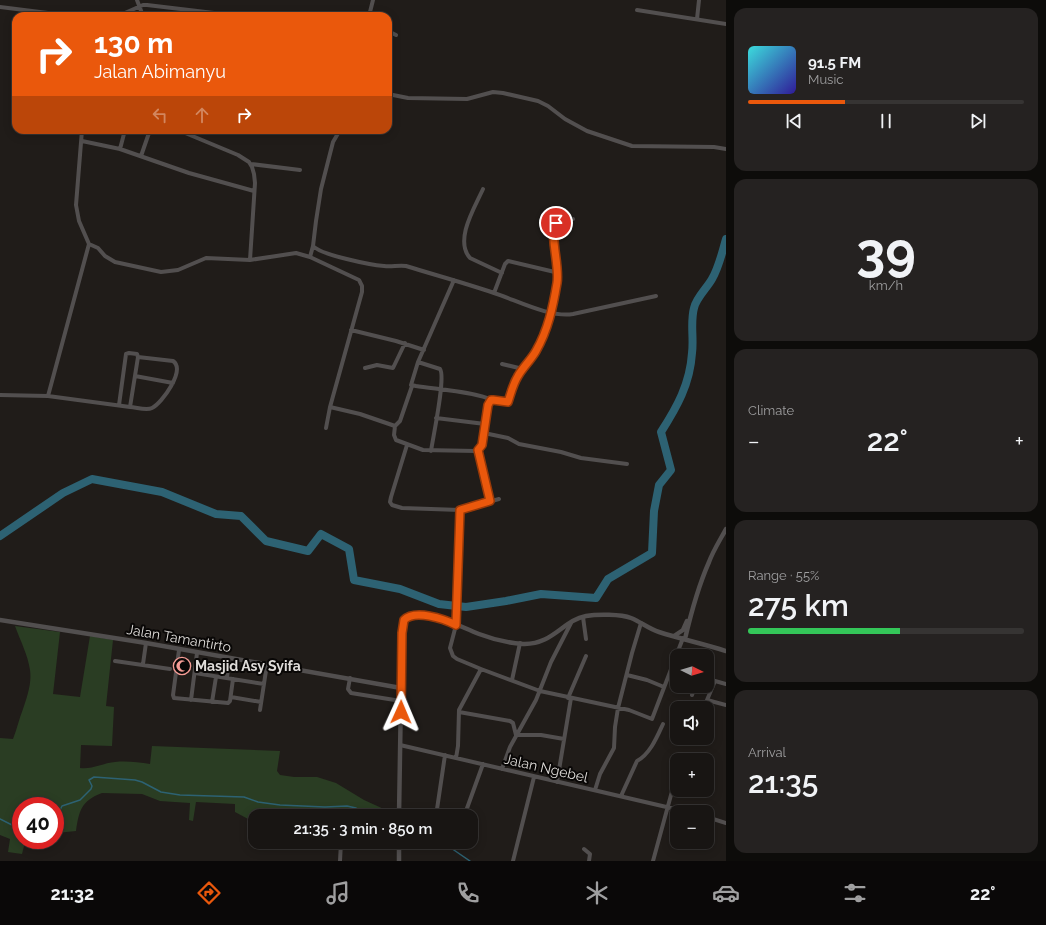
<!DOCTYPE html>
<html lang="en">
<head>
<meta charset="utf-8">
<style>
	body { margin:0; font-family:Raleway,sans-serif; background:#252221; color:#f1f3f6; height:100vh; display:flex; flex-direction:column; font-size:15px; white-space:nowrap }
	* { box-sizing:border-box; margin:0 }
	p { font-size:13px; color:#9f9fa0 }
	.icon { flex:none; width:22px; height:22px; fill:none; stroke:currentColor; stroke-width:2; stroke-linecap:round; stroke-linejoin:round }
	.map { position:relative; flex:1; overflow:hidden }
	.panel { display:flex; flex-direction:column; gap:8px; padding:8px; background:#0d0c0a; width:320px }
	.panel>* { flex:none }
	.guide { position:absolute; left:12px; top:12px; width:380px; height:122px; border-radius:12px; box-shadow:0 2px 10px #0003,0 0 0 1px #363433; background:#ea580c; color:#fff; overflow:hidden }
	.needle { width:26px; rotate:95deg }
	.buttons { position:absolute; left:670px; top:649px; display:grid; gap:8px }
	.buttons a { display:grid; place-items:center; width:44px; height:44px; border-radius:8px; background:#181513; box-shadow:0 2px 10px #0003,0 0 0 1px #363433; font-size:20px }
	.speed { position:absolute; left:12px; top:797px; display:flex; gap:8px; font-size:20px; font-weight:700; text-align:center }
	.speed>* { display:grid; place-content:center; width:52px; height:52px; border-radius:50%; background:#181513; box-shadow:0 2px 10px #0003,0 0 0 1px #363433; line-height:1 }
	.speed .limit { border:6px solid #d22; background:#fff; color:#111 }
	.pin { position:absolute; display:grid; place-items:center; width:34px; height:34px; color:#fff; margin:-17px; border:2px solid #fff; border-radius:50%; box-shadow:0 1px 4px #0007 }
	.me { position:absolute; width:44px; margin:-22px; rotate:1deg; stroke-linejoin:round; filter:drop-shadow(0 0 3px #0008) }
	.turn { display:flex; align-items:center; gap:14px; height:84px; padding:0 16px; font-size:18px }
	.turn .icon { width:52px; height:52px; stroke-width:2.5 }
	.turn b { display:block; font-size:28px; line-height:34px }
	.lanes { display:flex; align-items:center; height:38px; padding:0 16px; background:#0003; justify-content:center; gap:20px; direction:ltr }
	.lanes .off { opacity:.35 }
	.big { font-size:30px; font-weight:600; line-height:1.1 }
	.panel .card { flex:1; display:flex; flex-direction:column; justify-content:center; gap:6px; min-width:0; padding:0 14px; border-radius:12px; background:#252221 }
	.panel .dial { align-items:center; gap:0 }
	.dial b { font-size:52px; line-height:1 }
	.song { display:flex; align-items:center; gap:12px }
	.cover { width:48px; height:48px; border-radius:6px; background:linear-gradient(135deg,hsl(180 70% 55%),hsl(250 70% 35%)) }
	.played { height:4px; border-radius:2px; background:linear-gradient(90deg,#ea580c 35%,#363433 35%) }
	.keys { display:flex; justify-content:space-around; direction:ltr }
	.heat { display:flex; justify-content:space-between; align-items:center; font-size:22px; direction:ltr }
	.charge { height:6px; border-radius:3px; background:linear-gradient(90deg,#34c759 55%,#363433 0) }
	.trip { position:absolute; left:248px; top:809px; width:230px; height:40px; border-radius:12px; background:#181513; box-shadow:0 2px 10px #0003,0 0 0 1px #363433; font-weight:600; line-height:40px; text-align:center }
	.tab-bar { display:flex; height:64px; justify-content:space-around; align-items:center; background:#0a0808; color:#9f9fa0 }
	.tab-bar .icon { width:28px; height:28px }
	.tab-bar .current { color:#ea580c }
	.tab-bar b { font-size:18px; color:#f1f3f6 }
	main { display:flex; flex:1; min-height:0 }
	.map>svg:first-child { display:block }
</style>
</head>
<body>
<main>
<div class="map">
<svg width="726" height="861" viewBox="0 0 726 861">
	<rect width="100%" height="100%" fill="#201c19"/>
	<path fill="#2a3d23" d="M 15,626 L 60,632 L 53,694 L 80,697 L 90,636 L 113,640 L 106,706 L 114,707 L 112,746 L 81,745 L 80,768 C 91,770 103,763 115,762 C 126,761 138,762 150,764 L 152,746 L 280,751 L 277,771 L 280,775 L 294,777 L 317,777 L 336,783 L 364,800 L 397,815 L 397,816 L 354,816 L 333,813 L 332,816 L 293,812 L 268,816 L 255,816 L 255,819 L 250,820 L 235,812 L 235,804 L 196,802 L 193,821 L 189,820 L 190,803 L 160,801 L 142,794 L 102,793 C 81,801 79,811 76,831 L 57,833 L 55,836 L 55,806 L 21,806 L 21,840 L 53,840 L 49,846 L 39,844 L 24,846 L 22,854 L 8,852 L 10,839 L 0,835 L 0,738 L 13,739 C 17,729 19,719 23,709 C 27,697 32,683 30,670 C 28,655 20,640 15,626 Z"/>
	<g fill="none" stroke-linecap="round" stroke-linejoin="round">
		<path stroke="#2d6273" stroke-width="1.5" d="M 42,806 L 46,806
			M 55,810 L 60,810 L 62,806 L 80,800 L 91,789 L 92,786 L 89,780 L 94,777 L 135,780 L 142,782 L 161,792 L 180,795 L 244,797 L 258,802 L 280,805 L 325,807 L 347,806 L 356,808 L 361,815 L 378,816
			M 0,819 L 12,825 L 21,824
			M 438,842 L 448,846 L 470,861"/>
		<path stroke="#2d6273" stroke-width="8" d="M 0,536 L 63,493 L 92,479 L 162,492 L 216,514 L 241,516 L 266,541 L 308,551 L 321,534 L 349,549 L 354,580 L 400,589 L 439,604 L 466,607 L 506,601 L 541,594 L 596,598 L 608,579 L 652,553 L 654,511 L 659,485 L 671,470 L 661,432 C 677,407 690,384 692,353 C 694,338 690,323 694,308 C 696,298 707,288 712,279 C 719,267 722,253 726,239"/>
		<path stroke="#524f4f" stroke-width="4" d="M 137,0 L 143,16
			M 0,7 L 72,16
			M 637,10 L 726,24
			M 118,16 L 143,5 L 147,5 L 214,13 L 219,16
			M 369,16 L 373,0
			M 697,19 L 699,0
			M 388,31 L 396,35
			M 388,94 L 408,98 L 467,99 L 493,92 L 503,93 L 538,101 L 548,106 L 565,119 L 587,131 L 632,146 L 714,147 L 726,149
			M 178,130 L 238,155 L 249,162 L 252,167 L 254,174 L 255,183 L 250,260
			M 82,141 L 120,149 L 189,173 L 254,191
			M 120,149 L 125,130
			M 141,156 L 150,130
			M 251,164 L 300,170
			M 483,189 C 475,207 454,240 470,258 L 502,273
			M 89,244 L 98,248 L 105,256 L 115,262 L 161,272 L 178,270 L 206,258 L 250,260 L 296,253 L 310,257 L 359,280 L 362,286 L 362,292 L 330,407 L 326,428
			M 313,246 C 321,255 371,265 384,266 C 392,267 398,265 406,266 C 435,275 465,283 494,293 C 516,300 550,318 573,314 L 656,296
			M 310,257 L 313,246 L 316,221 L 321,189 L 333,142 L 340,130
			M 454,280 L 418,362 L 411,385 L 416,386 C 433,389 478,392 491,400
			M 494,293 L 505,264 L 508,261 L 559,273
			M 351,330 L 396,341 L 424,350
			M 418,362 L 440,369 C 446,377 433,437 431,451
			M 502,364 L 523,369
			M 365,368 L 377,365 L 393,368 L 405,343
			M 135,376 L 173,383
			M 0,395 L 48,396 L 130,407 L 138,357 L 137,354 L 129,353 L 126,354 L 119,405
			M 48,396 L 89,244 L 79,221 L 76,205 L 82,130
			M 130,407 C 136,407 146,411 152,408 C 162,403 186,370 173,361 L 138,357
			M 330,407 L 360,414 L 395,426 L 400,421 L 412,386
			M 436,418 L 485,424
			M 395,426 L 394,435 L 396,440 L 423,450 L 476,451 L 480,449 L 482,445 L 489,403 L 493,400 L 508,402 L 518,375 L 532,358 L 538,347 L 547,326 L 551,313 L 559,273 L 554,229 L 559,221 L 573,219
			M 484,433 L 508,438 L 519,444 L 561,452 L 581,458 L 627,464
			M 407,445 L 391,497 L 390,502 L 392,505 L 402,508 L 460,510 L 499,499
			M 478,450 L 490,501
			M 460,510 L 456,625 L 450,648 L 453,656 L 457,659 L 481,669 L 540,691 L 629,710 L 652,719 L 683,638
			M 583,617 L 586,639
			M 179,650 L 173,695 L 174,698 L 228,703 L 230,701 L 233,679
			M 115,661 L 170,669
			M 143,664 L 146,643
			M 195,673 L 264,684
			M 627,675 L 647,680 L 664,687
			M 227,678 L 229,658
			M 350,678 L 348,689 L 351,693 L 401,701
			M 512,680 L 520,643
			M 726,684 L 715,681 L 707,700 L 726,705
			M 692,695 L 695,686
			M 231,697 L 261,702
			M 568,698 L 586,656
			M 191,700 L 197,653
			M 212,702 L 216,677
			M 260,710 L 267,664
			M 459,712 L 510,721 L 513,723 L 516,735 L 541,735 L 564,739
			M 400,745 L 688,812
			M 456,758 L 458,746 L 459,710 L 481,669
			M 502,769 L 510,747 L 536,700 L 551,662 L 571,623
			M 557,782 L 571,698
			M 595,790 L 600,774 L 614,748 L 615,727 L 618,708 L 632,653 L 641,623
			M 621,796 L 637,761 C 650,754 657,737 663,724
			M 466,811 L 483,764
			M 436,816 L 445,755
			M 707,817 L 726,823
			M 584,849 L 590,854 L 589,861
			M 340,861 L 341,842
			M 513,861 L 534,777
			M 653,861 L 674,784"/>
		<path stroke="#524f4f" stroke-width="4.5" d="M 0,620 L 146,643 L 401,688
			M 674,636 L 683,630 L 687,621
			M 685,639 C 691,613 698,587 709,562 C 713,551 720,540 726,529
			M 399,816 L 402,633 L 403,621 L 406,617 C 432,610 456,625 479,634 C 492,639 509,643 523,644 C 553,645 563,620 586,616 C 597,614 621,614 631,618 C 641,622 649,629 659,632 C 681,639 704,644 726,651
			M 399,861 L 399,842"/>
	</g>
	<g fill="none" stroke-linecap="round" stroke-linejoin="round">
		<defs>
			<path id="route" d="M 401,712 L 402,633 L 404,620 C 415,609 444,619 456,625 L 460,510 L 490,501 L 478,450 L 482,445 L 488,405 L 491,400 L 493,400 L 508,402 C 511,393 513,384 518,376 C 523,367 531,360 536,351 C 548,330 553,307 557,283 C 560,266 549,235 556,223"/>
		</defs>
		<use href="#route" stroke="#983908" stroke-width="10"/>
		<use href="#route" stroke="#ea580c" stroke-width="7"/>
	</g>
	<defs>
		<symbol id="mosque-ring" viewBox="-11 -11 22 22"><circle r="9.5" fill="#090706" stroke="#f59c95" stroke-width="1.5"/><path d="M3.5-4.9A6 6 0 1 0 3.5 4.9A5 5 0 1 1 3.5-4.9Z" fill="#f59c95"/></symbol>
	</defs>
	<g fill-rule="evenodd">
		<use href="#mosque-ring" x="172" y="656" width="20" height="20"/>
	</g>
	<g text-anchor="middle" stroke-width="4" stroke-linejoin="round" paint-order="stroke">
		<g font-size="14" fill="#dfdcd9" stroke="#090706">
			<text transform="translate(179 638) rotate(10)" y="5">Jalan Tamantirto</text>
			<text transform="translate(546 768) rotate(13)" y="5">Jalan Ngebel</text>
		</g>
		<g font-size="14" font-weight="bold" fill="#dfdcd9" stroke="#090706" text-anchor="start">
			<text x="195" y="671">Masjid Asy Syifa</text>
		</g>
	</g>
</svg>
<div class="buttons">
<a><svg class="needle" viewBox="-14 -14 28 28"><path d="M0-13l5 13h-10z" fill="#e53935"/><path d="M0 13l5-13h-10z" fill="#9f9fa0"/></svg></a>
<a><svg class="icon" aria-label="sound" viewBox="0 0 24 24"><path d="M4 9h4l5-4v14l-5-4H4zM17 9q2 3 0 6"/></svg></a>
<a>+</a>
<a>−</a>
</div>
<div class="speed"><div class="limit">40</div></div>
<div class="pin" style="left:556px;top:223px;background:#d93025"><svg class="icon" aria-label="arrive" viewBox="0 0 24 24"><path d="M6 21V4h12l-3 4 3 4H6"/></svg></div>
<svg class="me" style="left:401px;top:712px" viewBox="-20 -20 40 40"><path d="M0-17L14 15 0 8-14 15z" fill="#ea580c" stroke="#fff" stroke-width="4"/></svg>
<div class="trip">21:35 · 3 min · 850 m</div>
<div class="guide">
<div class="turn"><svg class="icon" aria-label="right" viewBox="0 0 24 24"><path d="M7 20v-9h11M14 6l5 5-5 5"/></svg><div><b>130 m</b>Jalan Abimanyu</div></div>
<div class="lanes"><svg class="icon off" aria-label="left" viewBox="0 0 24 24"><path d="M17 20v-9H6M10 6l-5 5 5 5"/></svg><svg class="icon off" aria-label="ahead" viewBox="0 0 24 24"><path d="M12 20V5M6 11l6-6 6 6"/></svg><svg class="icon" aria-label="right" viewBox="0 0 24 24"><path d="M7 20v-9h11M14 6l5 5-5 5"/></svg></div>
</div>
</div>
<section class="panel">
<div class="card">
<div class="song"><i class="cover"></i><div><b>91.5 FM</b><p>Music</p></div></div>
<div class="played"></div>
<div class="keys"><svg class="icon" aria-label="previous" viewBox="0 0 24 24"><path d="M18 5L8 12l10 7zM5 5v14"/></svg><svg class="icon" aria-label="pause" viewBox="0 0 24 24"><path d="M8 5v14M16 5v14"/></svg><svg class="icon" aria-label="next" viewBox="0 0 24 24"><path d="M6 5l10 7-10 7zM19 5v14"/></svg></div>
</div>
<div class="card dial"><b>39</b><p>km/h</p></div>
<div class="card"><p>Climate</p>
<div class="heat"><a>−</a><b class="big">22°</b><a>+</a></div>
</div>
<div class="card"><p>Range · 55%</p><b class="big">275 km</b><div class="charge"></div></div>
<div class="card"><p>Arrival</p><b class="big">21:35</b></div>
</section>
</main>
<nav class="tab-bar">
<b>21:32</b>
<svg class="icon current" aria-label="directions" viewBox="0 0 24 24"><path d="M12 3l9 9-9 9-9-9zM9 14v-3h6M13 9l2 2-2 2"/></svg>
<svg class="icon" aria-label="music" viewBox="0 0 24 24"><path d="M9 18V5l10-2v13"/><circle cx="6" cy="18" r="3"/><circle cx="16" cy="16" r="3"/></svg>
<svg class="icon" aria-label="phone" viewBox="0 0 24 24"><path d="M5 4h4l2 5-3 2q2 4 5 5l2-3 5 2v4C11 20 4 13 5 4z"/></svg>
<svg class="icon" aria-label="climate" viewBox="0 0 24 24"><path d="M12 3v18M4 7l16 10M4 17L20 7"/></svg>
<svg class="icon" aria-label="car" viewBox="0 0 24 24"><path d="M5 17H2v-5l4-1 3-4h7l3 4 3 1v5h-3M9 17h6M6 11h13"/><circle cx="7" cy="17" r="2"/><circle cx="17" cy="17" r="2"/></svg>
<svg class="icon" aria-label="filters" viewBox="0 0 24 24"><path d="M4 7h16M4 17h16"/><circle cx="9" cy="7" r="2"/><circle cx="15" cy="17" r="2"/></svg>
<b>22°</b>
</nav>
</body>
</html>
